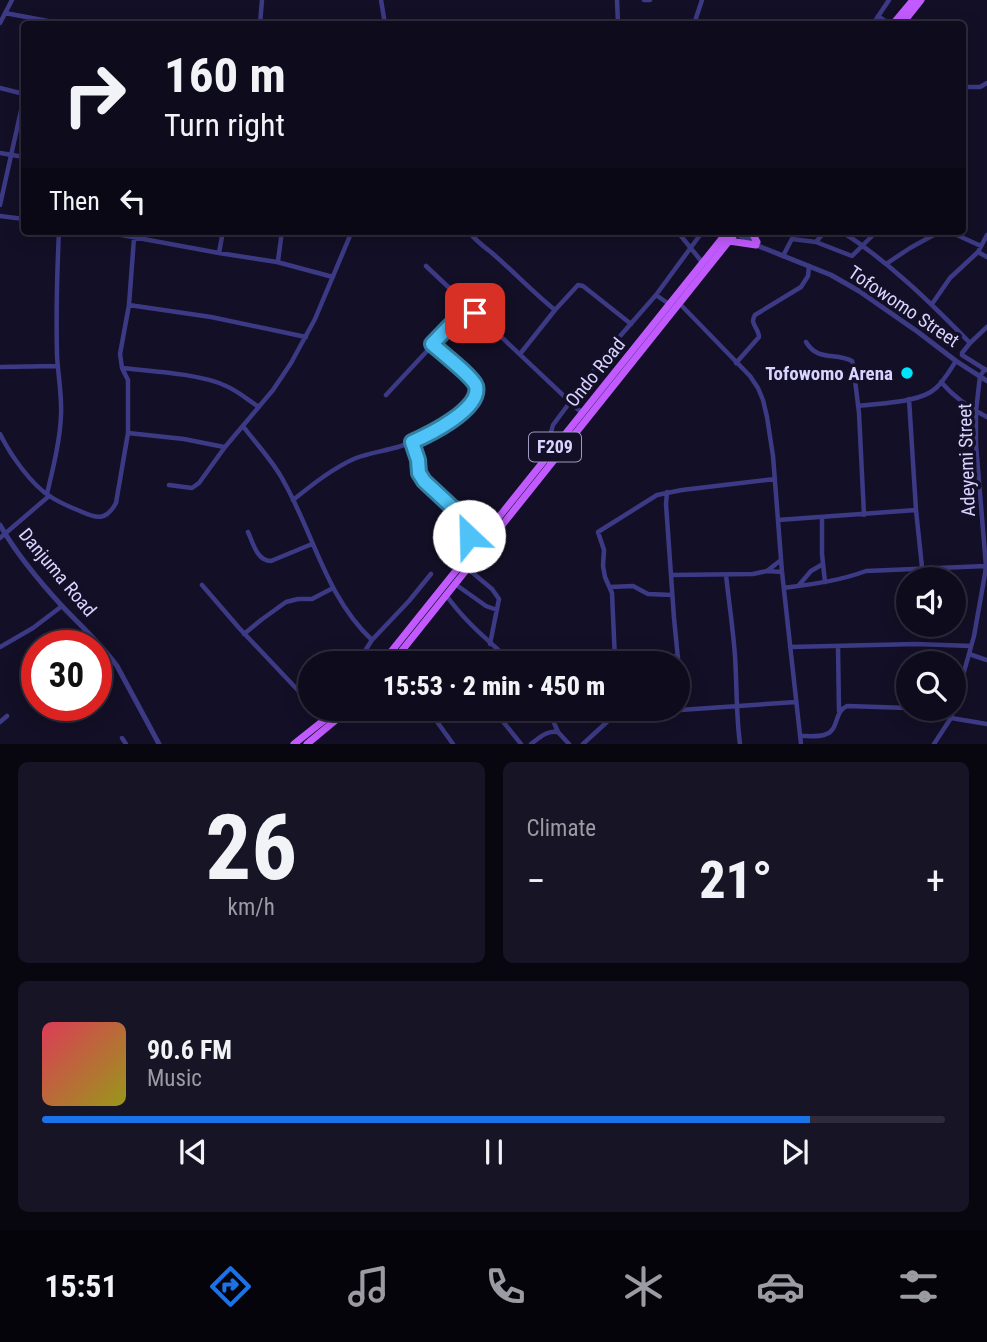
<!DOCTYPE html>
<html lang="en">
<head>
<meta charset="utf-8">
<style>
	body { margin:0; font-family:"Roboto Condensed",sans-serif; background:#171425; color:#f1f3f6; height:100vh; display:flex; flex-direction:column; font-size:26px; white-space:nowrap }
	* { box-sizing:border-box; margin:0 }
	p { font-size:23px; color:#9b9ba3 }
	.icon { flex:none; width:38px; height:38px; fill:none; stroke:currentColor; stroke-width:2; stroke-linecap:round; stroke-linejoin:round }
	.map { position:relative; height:744px; overflow:hidden }
	.details { display:flex; flex-direction:column; gap:18px; padding:18px; background:#08060f; flex:1 }
	.details>* { flex:none }
	.hud { position:absolute; left:21px; top:21px; width:945px; height:214px; border-radius:7px; box-shadow:0 4px 18px #0003,0 0 0 2px #2e2b3b; background:#0e0b1c; color:#f1f3f6; overflow:hidden }
	.buttons { position:absolute; left:896px; top:567px; display:grid; gap:14px }
	.buttons a { display:grid; place-items:center; width:70px; height:70px; border-radius:50%; background:#0e0b1c; box-shadow:0 4px 18px #0003,0 0 0 2px #2e2b3b; font-size:35px }
	.speed { position:absolute; left:21px; top:630px; display:flex; gap:14px; font-size:35px; font-weight:700; text-align:center }
	.speed>* { display:grid; place-content:center; width:91px; height:91px; border-radius:50%; background:#0e0b1c; box-shadow:0 4px 18px #0003,0 0 0 2px #2e2b3b; line-height:1 }
	.speed .limit { border:10px solid #d22; background:#fff; color:#111 }
	.pin { position:absolute; display:grid; place-items:center; width:60px; height:60px; color:#fff; margin:-30px; border-radius:14px; box-shadow:0 4px 10px #0006 }
	.me { position:absolute; width:77px; margin:-38px; rotate:336deg; stroke-linejoin:round; filter:drop-shadow(0 0 5px #0008) }
	.turn { display:flex; align-items:center; gap:24px; height:147px; padding:0 28px; font-size:32px }
	.turn .icon { width:91px; height:91px; stroke-width:2.5 }
	.turn b { display:block; font-size:49px; line-height:60px }
	.then { display:flex; align-items:center; height:66px; padding:0 28px; background:#0003; gap:14px; font-size:26px }
	.big { font-size:52px; font-weight:800; line-height:1.1 }
	.details .tile { flex:1; display:flex; flex-direction:column; justify-content:center; gap:10px; min-width:0; padding:0 24px; border-radius:10px; background:#171425 }
	.details .dial { align-items:center; gap:0 }
	.dial b { font-size:91px; line-height:1 }
	.song { display:flex; align-items:center; gap:21px }
	.cover { width:84px; height:84px; border-radius:10px; background:linear-gradient(135deg,hsl(350 70% 55%),hsl(60 70% 35%)) }
	.played { height:7px; border-radius:4px; background:linear-gradient(90deg,#1a73e8 85%,#2e2b3b 85%) }
	.keys { display:flex; justify-content:space-around; direction:ltr }
	.heat { display:flex; justify-content:space-between; align-items:center; font-size:38px; direction:ltr }
	.details .tiles { flex:1; display:grid; gap:18px; grid-template-columns:1fr 1fr }
	.tile:last-child { grid-column:span 2 }
	.trip { position:absolute; left:298px; top:651px; width:392px; height:70px; border-radius:35px; background:#0e0b1c; box-shadow:0 4px 18px #0003,0 0 0 2px #2e2b3b; font-weight:800; line-height:70px; text-align:center }
	.dock { display:flex; height:112px; justify-content:space-around; align-items:center; background:#06040b; color:#9b9ba3 }
	.dock .icon { width:49px; height:49px }
	.dock .on { color:#1a73e8 }
	.dock b { font-size:32px; color:#f1f3f6 }
	.map>svg:first-child { display:block }
</style>
</head>
<body>
<div class="map">
<svg width="987" height="744" viewBox="0 0 987 744">
	<rect width="100%" height="100%" fill="#130f26"/>
	<g fill="none" stroke-linecap="round" stroke-linejoin="round">
		<path stroke="#3d3a85" stroke-width="4.5" d="M 381,0 L 385,24
			M 617,0 L 618,24
			M 644,0 L 650,0
			M 5,13 L 64,24
			M 878,16 L 890,24
			M 695,21 L 702,0
			M 0,23 L 12,0
			M 260,24 L 262,0
			M 873,24 L 889,0
			M 962,87 L 980,87 L 987,83
			M 0,88 L 24,94
			M 0,153 L 24,157
			M 0,205 L 24,97
			M 0,216 L 24,219
			M 100,231 L 219,253 L 277,262 L 333,277
			M 468,231 C 475,240 483,246 492,253 C 514,272 533,292 555,310
			M 677,231 L 702,262
			M 841,231 C 889,262 930,302 970,343
			M 948,231 L 981,246
			M 792,239 L 816,242 L 852,256 L 877,231
			M 816,242 L 825,231
			M 978,252 L 987,257
			M 219,253 L 223,231
			M 783,256 L 796,231
			M 278,261 L 282,231
			M 886,264 L 910,248 L 941,231
			M 426,266 L 582,413
			M 656,295 L 669,304
			M 680,304 L 750,376 L 758,388 L 763,400 L 767,417 L 773,456 L 782,572 L 801,744
			M 932,304 L 950,278 L 978,252 L 987,235
			M 129,305 L 211,317 L 306,337
			M 806,342 C 818,362 835,352 852,361 L 853,364 L 859,413 L 864,515
			M 520,354 L 555,310 L 578,285 L 583,286 L 631,324
			M 736,363 L 759,337 C 759,328 749,324 755,315 L 801,287 L 808,276 L 809,266
			M 0,367 L 58,366
			M 122,368 C 151,371 202,374 226,386 C 238,391 248,400 259,407
			M 986,370 L 962,355 L 962,353 L 970,343 L 987,327
			M 941,382 C 954,397 969,408 987,417
			M 386,395 L 468,307
			M 909,399 L 916,510 L 922,567
			M 859,406 C 880,403 920,403 936,388 C 944,381 950,370 956,361
			M 243,426 C 256,444 274,462 284,482 C 314,535 326,597 372,640
			M 128,433 L 184,439 L 224,447
			M 0,434 C 10,454 31,485 51,497 C 60,503 70,507 80,511 C 97,519 106,521 116,503 L 128,433 L 128,380 L 122,368 L 120,354 L 129,305 L 134,238
			M 412,442 L 418,460 L 419,473 L 424,481 L 452,507 L 469,516 L 470,524 L 469,536 L 476,544
			M 556,445 L 550,436 L 553,425 L 614,343 L 656,295 L 703,231
			M 169,485 L 192,488 L 199,483 L 225,447 L 273,390 L 291,363 L 315,319 L 352,231
			M 667,492 L 666,504 L 674,618 L 683,710
			M 47,494 C 53,468 60,441 61,415 C 62,395 58,375 57,355 C 56,314 57,273 59,231
			M 293,500 C 313,484 333,468 356,458 C 369,453 384,451 398,447 C 424,439 449,427 467,406 C 475,397 479,390 471,379 L 432,344
			M 822,517 L 822,554 L 825,582
			M 778,520 L 916,510
			M 248,532 C 253,543 257,561 271,561 L 312,544
			M 0,538 L 49,496
			M 468,569 L 492,589 L 499,599 L 490,644
			M 767,571 L 781,560
			M 671,575 L 753,574 L 767,571 L 782,572
			M 726,575 C 729,602 733,629 735,656 C 737,686 736,715 740,744
			M 455,584 L 486,606 L 497,610
			M 202,585 L 240,629 L 310,703
			M 799,585 L 811,571 L 823,564
			M 610,587 L 633,586 L 648,594 L 672,595
			M 784,588 C 813,584 839,581 866,571 L 986,566
			M 446,595 C 465,622 489,641 513,663
			M 244,634 L 261,620 L 286,602 L 298,599 L 312,599 L 333,588
			M 838,646 L 839,711
			M 0,647 L 33,628 L 62,606
			M 790,647 L 916,644 L 971,646
			M 969,654 L 987,660
			M 615,660 L 612,593 L 605,577 L 603,566 L 604,550 L 598,532 L 657,495 L 682,490 L 775,479
			M 357,663 L 372,640 L 409,601 L 431,574
			M 486,663 L 498,650
			M 580,663 L 678,656
			M 317,709 L 327,717
			M 428,709 L 453,744
			M 493,709 L 521,744
			M 548,709 L 558,732 L 569,744
			M 918,709 L 944,713 L 951,718 L 987,724
			M 0,722 L 7,716
			M 801,736 C 808,736 817,737 824,735 C 840,731 833,712 847,706 L 908,708
			M 122,738 L 126,744
			M 531,744 C 539,738 547,730 557,732
			M 583,744 L 608,721 L 622,714 L 796,702
			M 934,744 L 951,718 L 974,636 L 985,574 L 986,566 L 976,445 L 976,411 L 980,376 L 985,369"/>
		<path stroke="#3d3a85" stroke-width="5" d="M 732,231 L 756,245 L 831,275 L 859,291 L 918,332 L 956,361 L 987,381
			M 744,231 L 754,240
			M 0,525 C 17,555 39,581 62,606 C 81,626 101,644 117,666 L 159,744"/>
		<path stroke="#c25bff" stroke-width="7" d="M 893,24 L 913,0
			M 902,24 L 921,0
			M 751,231 L 757,242
			M 729,241 L 756,245
			M 382,663 L 728,231
			M 392,663 L 737,231
			M 294,744 L 338,709
			M 307,744 L 349,709"/>
	</g>
	<g fill="none" stroke-linecap="round" stroke-linejoin="round">
		<defs>
			<path id="route" d="M 469,536 L 470,524 L 468,516 L 452,507 L 424,481 L 419,473 L 418,460 L 412,442 C 428,435 482,409 476,386 C 473,377 441,352 432,344 L 468,307 L 475,313"/>
		</defs>
		<use href="#route" stroke="#337fa1" stroke-width="18"/>
		<use href="#route" stroke="#4fc3f7" stroke-width="12"/>
	</g>
	<circle fill="#00e5ff" stroke="#130f26" stroke-width="2.5" cx="907" cy="373" r="7"/>
	<g text-anchor="middle" stroke-width="7" stroke-linejoin="round" paint-order="stroke">
		<rect fill="#130f26" stroke="#9e99be" stroke-width="2" x="529" y="432.5" width="52" height="29" rx="5"/>
		<g font-size="18" font-weight="bold" fill="#d9d4ff">
			<text x="555" y="453">F209</text>
		</g>
		<g font-size="19" fill="#d9d4ff" stroke="#130f26">
			<text transform="translate(904 306) rotate(34)" y="7">Tofowomo Street</text>
			<text transform="translate(595 372) rotate(-51)" y="7">Ondo Road</text>
			<text transform="translate(966 460) rotate(-92)" y="7">Adeyemi Street</text>
			<text transform="translate(58 572) rotate(50)" y="7">Danjuma Road</text>
		</g>
		<g font-size="19" font-weight="bold" fill="#d9d4ff" stroke="#130f26" text-anchor="end">
			<text x="893" y="380">Tofowomo Arena</text>
		</g>
	</g>
</svg>
<div class="buttons">
<a><svg class="icon" aria-label="sound" viewBox="0 0 24 24"><path d="M4 9h4l5-4v14l-5-4H4zM17 9q2 3 0 6"/></svg></a>
<a><svg class="icon" aria-label="search" viewBox="0 0 24 24"><circle cx="10" cy="10" r="6"/><path d="M15 15l6 6"/></svg></a>
</div>
<div class="speed"><div class="limit">30</div></div>
<div class="pin" style="left:475px;top:313px;background:#d93025"><svg class="icon" aria-label="arrive" viewBox="0 0 24 24"><path d="M6 21V4h12l-3 4 3 4H6"/></svg></div>
<svg class="me" style="left:469px;top:536px" viewBox="-20 -20 40 40"><circle r="19" fill="#fff"/><path d="M0-13L10 11 0 6-10 11z" fill="#4fc3f7"/></svg>
<div class="trip">15:53 · 2 min · 450 m</div>
<div class="hud">
<div class="turn"><svg class="icon" aria-label="right" viewBox="0 0 24 24"><path d="M7 20v-9h11M14 6l5 5-5 5"/></svg><div><b>160 m</b>Turn right</div></div>
<div class="then">Then<svg class="icon" aria-label="left" viewBox="0 0 24 24"><path d="M17 20v-9H6M10 6l-5 5 5 5"/></svg></div>
</div>
</div>
<section class="details">
<div class="tiles">
<div class="tile dial"><b>26</b><p>km/h</p></div>
<div class="tile"><p>Climate</p>
<div class="heat"><a>−</a><b class="big">21°</b><a>+</a></div>
</div>
<div class="tile">
<div class="song"><i class="cover"></i><div><b>90.6 FM</b><p>Music</p></div></div>
<div class="played"></div>
<div class="keys"><svg class="icon" aria-label="previous" viewBox="0 0 24 24"><path d="M18 5L8 12l10 7zM5 5v14"/></svg><svg class="icon" aria-label="pause" viewBox="0 0 24 24"><path d="M8 5v14M16 5v14"/></svg><svg class="icon" aria-label="next" viewBox="0 0 24 24"><path d="M6 5l10 7-10 7zM19 5v14"/></svg></div>
</div>
</div>
</section>
<nav class="dock">
<b>15:51</b>
<svg class="icon on" aria-label="directions" viewBox="0 0 24 24"><path d="M12 3l9 9-9 9-9-9zM9 14v-3h6M13 9l2 2-2 2"/></svg>
<svg class="icon" aria-label="music" viewBox="0 0 24 24"><path d="M9 18V5l10-2v13"/><circle cx="6" cy="18" r="3"/><circle cx="16" cy="16" r="3"/></svg>
<svg class="icon" aria-label="phone" viewBox="0 0 24 24"><path d="M5 4h4l2 5-3 2q2 4 5 5l2-3 5 2v4C11 20 4 13 5 4z"/></svg>
<svg class="icon" aria-label="climate" viewBox="0 0 24 24"><path d="M12 3v18M4 7l16 10M4 17L20 7"/></svg>
<svg class="icon" aria-label="car" viewBox="0 0 24 24"><path d="M5 17H2v-5l4-1 3-4h7l3 4 3 1v5h-3M9 17h6M6 11h13"/><circle cx="7" cy="17" r="2"/><circle cx="17" cy="17" r="2"/></svg>
<svg class="icon" aria-label="filters" viewBox="0 0 24 24"><path d="M4 7h16M4 17h16"/><circle cx="9" cy="7" r="2"/><circle cx="15" cy="17" r="2"/></svg>
</nav>
</body>
</html>
